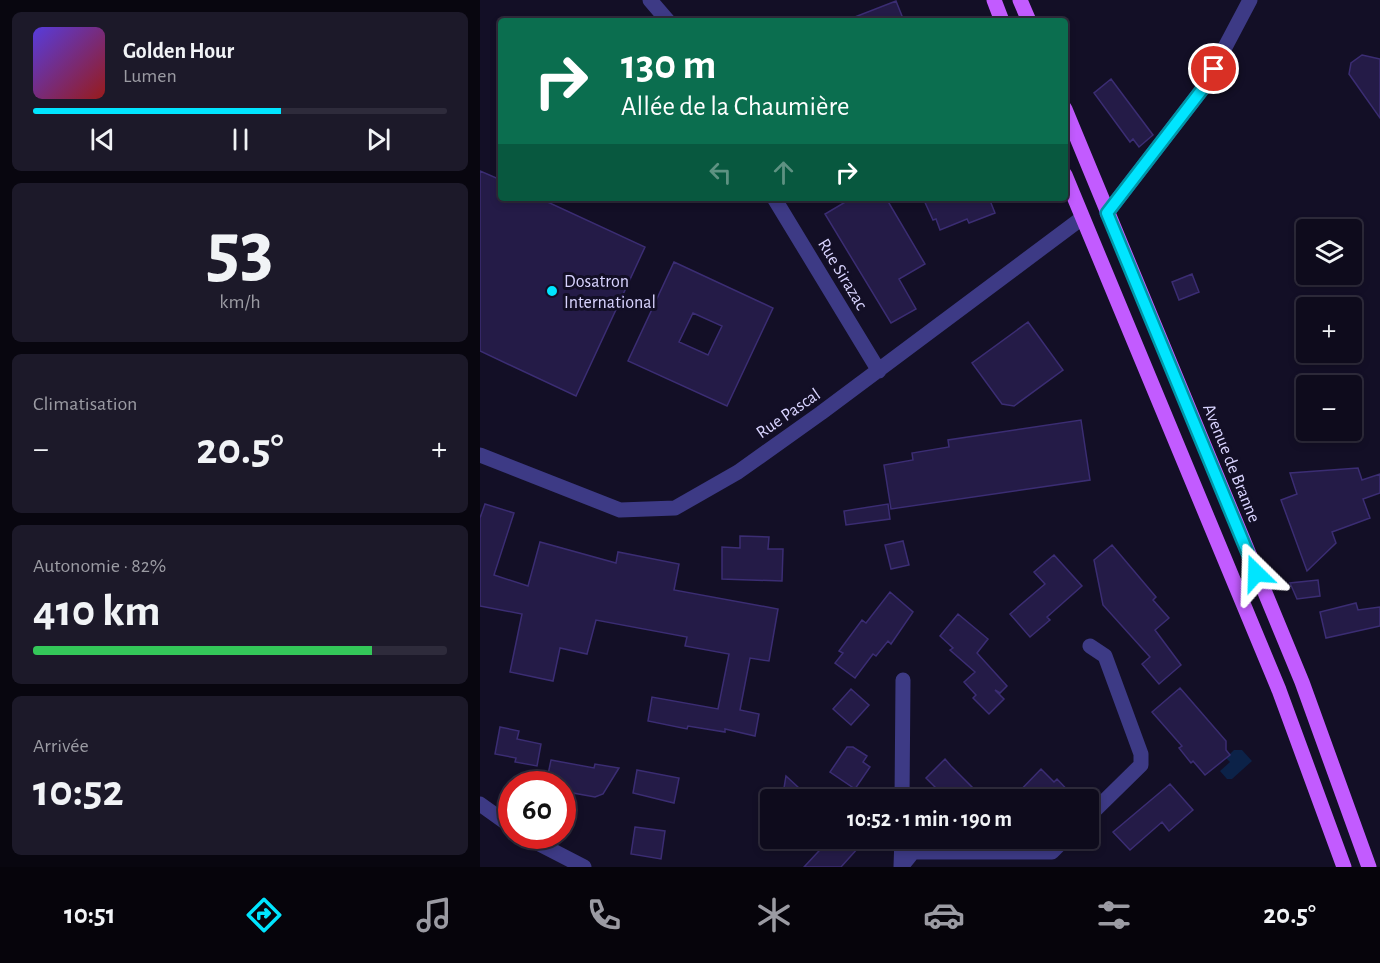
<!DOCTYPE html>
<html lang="fr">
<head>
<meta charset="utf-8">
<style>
	body { margin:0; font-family:"Alegreya Sans",sans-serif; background:#1c1929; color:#f1f3f6; height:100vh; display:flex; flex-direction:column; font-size:22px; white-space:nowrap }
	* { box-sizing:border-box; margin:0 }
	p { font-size:20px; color:#9b9ba3 }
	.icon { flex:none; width:33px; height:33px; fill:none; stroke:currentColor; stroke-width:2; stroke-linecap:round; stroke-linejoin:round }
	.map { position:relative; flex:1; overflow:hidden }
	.sheet { display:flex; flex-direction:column; gap:12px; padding:12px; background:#08060f; width:480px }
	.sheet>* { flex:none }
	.top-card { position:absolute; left:18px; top:18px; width:570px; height:183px; border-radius:6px; box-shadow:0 3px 9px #0003,0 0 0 2px #2e2b3b; background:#0b6e4f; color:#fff; overflow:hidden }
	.tools { position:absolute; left:816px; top:219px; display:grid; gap:12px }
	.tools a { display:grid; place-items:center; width:66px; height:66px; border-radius:6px; background:#0e0b1c; box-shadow:0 3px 9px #0003,0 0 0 2px #2e2b3b; font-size:30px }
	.speed { position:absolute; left:18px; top:771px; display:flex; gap:12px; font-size:30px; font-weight:700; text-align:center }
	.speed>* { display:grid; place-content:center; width:78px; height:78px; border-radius:50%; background:#0e0b1c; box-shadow:0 3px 9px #0003,0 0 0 2px #2e2b3b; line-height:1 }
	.speed .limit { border:9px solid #d22; background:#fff; color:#111 }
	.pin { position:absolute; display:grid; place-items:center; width:51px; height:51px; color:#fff; margin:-26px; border:3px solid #fff; border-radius:50%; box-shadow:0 2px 6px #0007 }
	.me { position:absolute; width:66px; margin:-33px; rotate:338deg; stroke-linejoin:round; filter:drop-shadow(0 0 4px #0008) }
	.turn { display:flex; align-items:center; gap:21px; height:126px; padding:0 24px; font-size:27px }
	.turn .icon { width:78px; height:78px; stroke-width:2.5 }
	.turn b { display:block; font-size:42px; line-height:51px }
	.lanes { display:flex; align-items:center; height:57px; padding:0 24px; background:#0003; justify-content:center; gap:30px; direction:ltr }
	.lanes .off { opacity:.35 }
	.big { font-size:45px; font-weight:700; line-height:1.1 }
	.sheet .card { flex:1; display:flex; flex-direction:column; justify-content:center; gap:9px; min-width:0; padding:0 21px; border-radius:9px; background:#1c1929 }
	.sheet .dial { align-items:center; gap:0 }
	.dial b { font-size:78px; line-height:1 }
	.song { display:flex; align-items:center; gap:18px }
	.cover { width:72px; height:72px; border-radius:9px; background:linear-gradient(135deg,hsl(250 70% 55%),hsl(0 70% 35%)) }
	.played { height:6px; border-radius:3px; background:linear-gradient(90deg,#00e5ff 60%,#2e2b3b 60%) }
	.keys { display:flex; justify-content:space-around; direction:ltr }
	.heat { display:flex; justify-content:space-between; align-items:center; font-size:33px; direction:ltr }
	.charge { height:9px; border-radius:4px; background:linear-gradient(90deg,#34c759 82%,#2e2b3b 0) }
	.trip { position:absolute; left:280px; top:789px; width:339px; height:60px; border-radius:6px; background:#0e0b1c; box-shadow:0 3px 9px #0003,0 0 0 2px #2e2b3b; font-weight:700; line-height:60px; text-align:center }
	.tabs { display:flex; height:96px; justify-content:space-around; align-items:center; background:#06040b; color:#9b9ba3 }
	.tabs .icon { width:42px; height:42px }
	.tabs .on { color:#00e5ff }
	.tabs b { font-size:27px; color:#f1f3f6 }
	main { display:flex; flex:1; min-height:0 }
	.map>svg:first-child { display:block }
</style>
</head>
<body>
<main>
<section class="sheet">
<div class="card">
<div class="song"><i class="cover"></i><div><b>Golden Hour</b><p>Lumen</p></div></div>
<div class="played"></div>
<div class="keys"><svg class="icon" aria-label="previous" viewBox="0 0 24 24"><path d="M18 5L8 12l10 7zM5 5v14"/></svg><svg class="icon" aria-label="pause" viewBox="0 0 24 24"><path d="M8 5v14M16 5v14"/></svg><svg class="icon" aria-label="next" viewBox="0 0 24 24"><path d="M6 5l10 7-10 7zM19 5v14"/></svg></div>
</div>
<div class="card dial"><b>53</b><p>km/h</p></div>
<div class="card"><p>Climatisation</p>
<div class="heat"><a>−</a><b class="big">20.5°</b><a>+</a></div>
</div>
<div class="card"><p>Autonomie · 82%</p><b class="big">410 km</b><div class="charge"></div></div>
<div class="card"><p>Arrivée</p><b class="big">10:52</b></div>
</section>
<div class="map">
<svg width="900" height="867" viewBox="0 0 900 867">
	<rect width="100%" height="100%" fill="#130f26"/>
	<path fill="#0c2248" d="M 754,750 L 762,750 L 772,761 L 752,779 L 747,779 L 740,771 L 750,762 L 746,758 Z"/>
	<path fill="#241b47" stroke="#3b2d73" stroke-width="1.5" fill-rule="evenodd" d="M 416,1 L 424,21 L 367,21 L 367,20 Z
		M 882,55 L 900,59 L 900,118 L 869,74 L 871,63 Z
		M 631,79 L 673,135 L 659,147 L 653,139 L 650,142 L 614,93 Z
		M 0,171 L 21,180 L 21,198 L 59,198 L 165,247 L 96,396 L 0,351 Z
		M 372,198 L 406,198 L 445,264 L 419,279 L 436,309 L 411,323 L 345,214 Z
		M 443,198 L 509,198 L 515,213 L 489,223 L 487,219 L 460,230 L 456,219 L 453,220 Z
		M 194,262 L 293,308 L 247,406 L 148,361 ZM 213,313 L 242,326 L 228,355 L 199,342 Z
		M 712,274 L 719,292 L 699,300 L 692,282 Z
		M 548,322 L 583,370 L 534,406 L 522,404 L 492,363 Z
		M 601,420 L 610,480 L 411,509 L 404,465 L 433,460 L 432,453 L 469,447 L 468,440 Z
		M 878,468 L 882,480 L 900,474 L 900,493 L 883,499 L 890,518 L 852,532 L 856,543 L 827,571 L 801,500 L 817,494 L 810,473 Z
		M 5,504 L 34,513 L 14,575 L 48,586 L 60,542 L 136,563 L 138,552 L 199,564 L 194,590 L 298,609 L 289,661 L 270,658 L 260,710 L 279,714 L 275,736 L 245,729 L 245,732 L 208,726 L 207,729 L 168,721 L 172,697 L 238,709 L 249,654 L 205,646 L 207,637 L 116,620 L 107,654 L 80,648 L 73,681 L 30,672 L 42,614 L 0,606 L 0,518 Z
		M 408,504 L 410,519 L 366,525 L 364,511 Z
		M 260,536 L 289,537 L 288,549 L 303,549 L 302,581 L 242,579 L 242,547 L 260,548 Z
		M 423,541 L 429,565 L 411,569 L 405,545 Z
		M 632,545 L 676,597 L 673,600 L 689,618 L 675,630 L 701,665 L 679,684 L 662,664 L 670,657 L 623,605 L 614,560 Z
		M 574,555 L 602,586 L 567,617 L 570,620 L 550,637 L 530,614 L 565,584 L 554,572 Z
		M 838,580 L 840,596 L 817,599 L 810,583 Z
		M 410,592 L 433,612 L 411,644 L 408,641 L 396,656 L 393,654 L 375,678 L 355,663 L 363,653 L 359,651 L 382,620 L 386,623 Z
		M 876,603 L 878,610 L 900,607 L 900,626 L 846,638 L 840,612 Z
		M 478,614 L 508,639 L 497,653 L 527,686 L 520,693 L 515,690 L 524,699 L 509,714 L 493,698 L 496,695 L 484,682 L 495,672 L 470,650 L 473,648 L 460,636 Z
		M 700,688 L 746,741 L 746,750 L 750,755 L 725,775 L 713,761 L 711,763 L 699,748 L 702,746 L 672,712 Z
		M 371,689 L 389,705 L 371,725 L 353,709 Z
		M 20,727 L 39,731 L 37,739 L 61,744 L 57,766 L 35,762 L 36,758 L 15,754 Z
		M 367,747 L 373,747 L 387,756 L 383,762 L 390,767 L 375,789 L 350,772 Z
		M 465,759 L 471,766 L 505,800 L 468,800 L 446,778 Z
		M 71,760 L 114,768 L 115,764 L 139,768 L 123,794 L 115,797 L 82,791 L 82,784 L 66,784 Z
		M 561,769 L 574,782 L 577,779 L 597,800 L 531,800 Z
		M 157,770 L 199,778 L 194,803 L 153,793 Z
		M 306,776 L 332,800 L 302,800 Z
		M 690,784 L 713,810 L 689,831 L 682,822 L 650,850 L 633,832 Z
		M 155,827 L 185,831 L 181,859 L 151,854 Z
		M 351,838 L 387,838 L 361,867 L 324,867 Z"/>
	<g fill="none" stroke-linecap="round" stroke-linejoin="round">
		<path stroke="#3d3a85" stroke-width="15" d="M 170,0 L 188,21
			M 294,198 L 399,371
			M 627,213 L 724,87 L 770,0
			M 0,455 L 140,510 L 195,508 L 258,472 L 341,413 L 602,218
			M 422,800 L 423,680
			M 0,804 L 32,827
			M 609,816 L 661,765 L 661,754 L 625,656 L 610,646
			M 44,836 L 104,867
			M 421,866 L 422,838
			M 421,867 L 433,852 L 572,852 L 586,838"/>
		<path stroke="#c25bff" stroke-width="15" d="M 514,0 L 522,21
			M 540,0 L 549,21
			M 585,109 L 822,682 L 889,867
			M 585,175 L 799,690 L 864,867"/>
	</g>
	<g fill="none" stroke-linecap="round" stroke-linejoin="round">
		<defs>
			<path id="route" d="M 734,69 L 724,87 L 627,213 L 776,573"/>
		</defs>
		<use href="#route" stroke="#0095a6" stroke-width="15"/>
		<use href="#route" stroke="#00e5ff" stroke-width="10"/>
	</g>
	<circle fill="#00e5ff" stroke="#130f26" stroke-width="2" cx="72" cy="291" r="6"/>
	<g text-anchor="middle" stroke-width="6" stroke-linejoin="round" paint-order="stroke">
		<g font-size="18" fill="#d9d4ff" stroke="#130f26">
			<text transform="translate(363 274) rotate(59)" y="6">Rue Sirazac</text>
			<text transform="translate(308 413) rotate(-35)" y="6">Rue Pascal</text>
			<text transform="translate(752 463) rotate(68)" y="6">Avenue de Branne</text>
		</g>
		<g font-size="18" fill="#d9d4ff" stroke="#130f26" text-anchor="start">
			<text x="84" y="287">Dosatron<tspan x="84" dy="21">International</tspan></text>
		</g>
	</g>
</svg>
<div class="tools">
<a><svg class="icon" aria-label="layers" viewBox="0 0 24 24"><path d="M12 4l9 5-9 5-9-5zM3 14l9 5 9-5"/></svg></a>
<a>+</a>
<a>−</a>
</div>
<div class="speed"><div class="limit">60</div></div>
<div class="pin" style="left:734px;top:69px;background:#d93025"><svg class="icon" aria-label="arrive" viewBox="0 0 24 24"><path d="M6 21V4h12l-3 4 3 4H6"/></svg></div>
<svg class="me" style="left:776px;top:573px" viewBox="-20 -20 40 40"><path d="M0-17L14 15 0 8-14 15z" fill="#00e5ff" stroke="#fff" stroke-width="4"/></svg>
<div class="trip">10:52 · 1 min · 190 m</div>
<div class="top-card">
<div class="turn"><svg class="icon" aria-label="right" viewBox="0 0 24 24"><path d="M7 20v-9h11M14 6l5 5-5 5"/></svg><div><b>130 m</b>Allée de la Chaumière</div></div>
<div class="lanes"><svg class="icon off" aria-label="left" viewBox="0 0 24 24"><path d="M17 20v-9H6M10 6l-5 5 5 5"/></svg><svg class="icon off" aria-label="ahead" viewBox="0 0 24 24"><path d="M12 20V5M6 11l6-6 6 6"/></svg><svg class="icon" aria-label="right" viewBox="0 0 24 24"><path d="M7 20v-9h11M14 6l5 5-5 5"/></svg></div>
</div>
</div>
</main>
<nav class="tabs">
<b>10:51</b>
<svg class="icon on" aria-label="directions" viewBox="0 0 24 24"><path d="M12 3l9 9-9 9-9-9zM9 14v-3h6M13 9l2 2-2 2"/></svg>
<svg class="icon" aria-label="music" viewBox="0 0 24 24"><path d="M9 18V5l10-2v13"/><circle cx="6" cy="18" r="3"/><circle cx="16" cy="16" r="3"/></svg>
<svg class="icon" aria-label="phone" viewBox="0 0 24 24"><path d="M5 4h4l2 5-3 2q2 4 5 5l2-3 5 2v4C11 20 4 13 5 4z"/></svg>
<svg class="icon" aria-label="climate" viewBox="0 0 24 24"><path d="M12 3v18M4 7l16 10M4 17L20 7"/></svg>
<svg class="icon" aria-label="car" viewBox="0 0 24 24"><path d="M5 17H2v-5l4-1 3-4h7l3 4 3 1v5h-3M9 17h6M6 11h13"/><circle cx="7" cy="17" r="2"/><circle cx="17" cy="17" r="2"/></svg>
<svg class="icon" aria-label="filters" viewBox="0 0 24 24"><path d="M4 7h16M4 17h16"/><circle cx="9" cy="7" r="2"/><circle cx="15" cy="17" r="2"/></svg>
<b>20.5°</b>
</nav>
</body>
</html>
